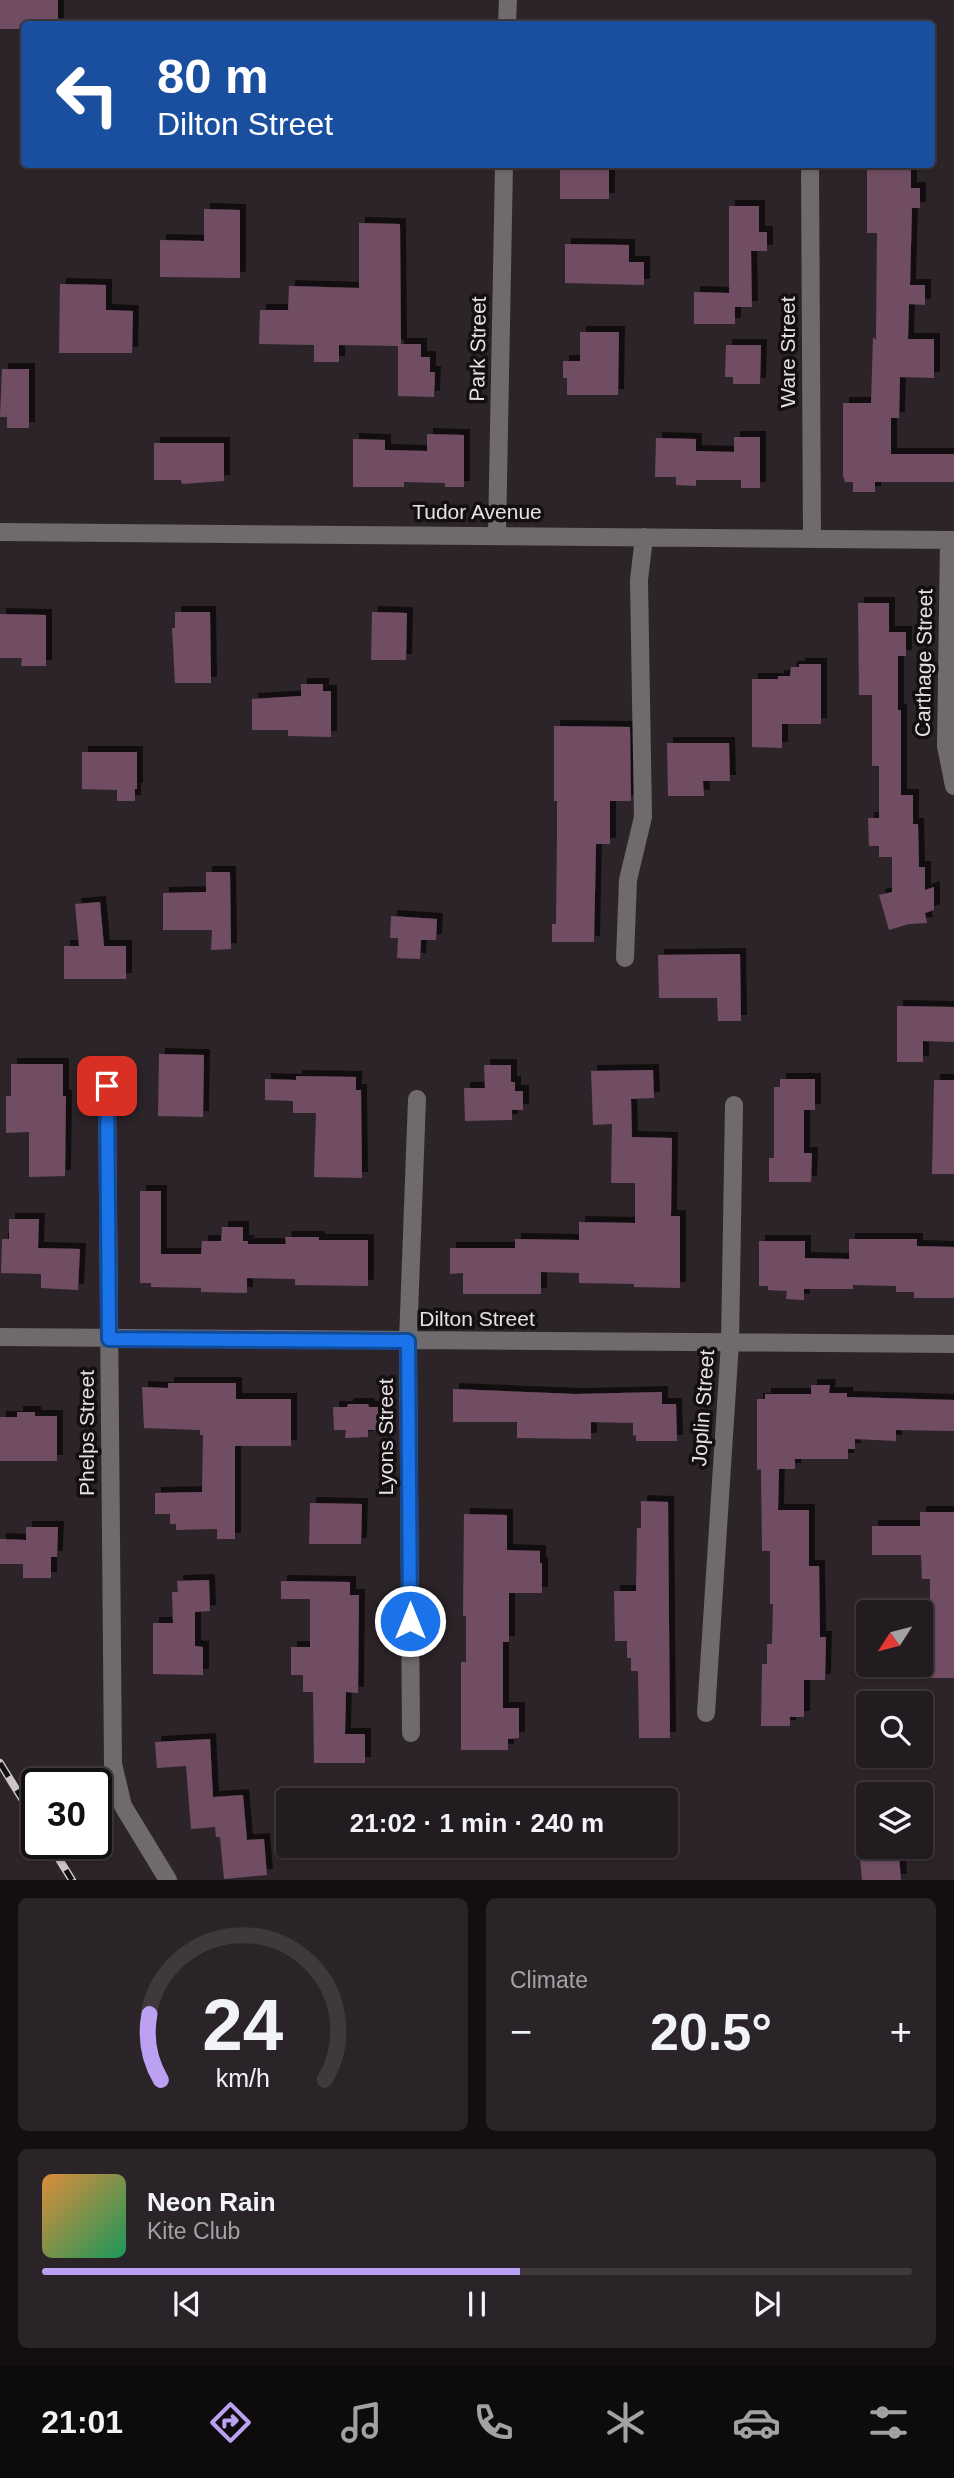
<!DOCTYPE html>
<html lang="en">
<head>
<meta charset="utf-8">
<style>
	body { margin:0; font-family:Helvetica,sans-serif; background:#2a2428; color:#f1f3f6; height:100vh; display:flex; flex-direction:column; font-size:26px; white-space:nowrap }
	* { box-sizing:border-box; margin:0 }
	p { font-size:23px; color:#a2a1a4 }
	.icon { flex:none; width:38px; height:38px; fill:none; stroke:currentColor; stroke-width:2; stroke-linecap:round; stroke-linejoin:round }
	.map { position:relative; height:1880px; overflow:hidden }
	.drawer { display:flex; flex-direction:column; gap:18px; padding:18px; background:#130f11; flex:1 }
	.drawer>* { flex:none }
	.guide { position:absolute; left:21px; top:21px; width:914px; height:147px; border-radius:7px; box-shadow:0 2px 5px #0004,0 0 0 2px #3f393d; background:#1a4fa0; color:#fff; overflow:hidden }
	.needle { width:46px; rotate:234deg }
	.controls { position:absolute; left:856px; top:1600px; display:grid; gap:14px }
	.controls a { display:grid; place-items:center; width:77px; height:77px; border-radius:7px; background:#221b1f; box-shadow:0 2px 5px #0004,0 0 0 2px #3f393d; font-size:35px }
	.speed { position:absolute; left:21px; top:1768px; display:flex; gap:14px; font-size:35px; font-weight:700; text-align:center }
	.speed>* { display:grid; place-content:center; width:91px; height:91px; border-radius:50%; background:#221b1f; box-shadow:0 2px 5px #0004,0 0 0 2px #3f393d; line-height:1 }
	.speed .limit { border:4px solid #111; border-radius:10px; background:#fff; color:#111 }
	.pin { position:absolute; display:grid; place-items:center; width:60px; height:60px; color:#fff; margin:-30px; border-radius:14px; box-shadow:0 4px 10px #0006 }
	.me { position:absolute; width:77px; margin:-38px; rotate:0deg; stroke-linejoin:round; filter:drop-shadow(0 0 5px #0008) }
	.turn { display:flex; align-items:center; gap:24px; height:147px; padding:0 21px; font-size:32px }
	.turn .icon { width:91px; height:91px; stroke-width:2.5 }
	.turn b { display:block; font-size:49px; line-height:60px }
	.big { font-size:52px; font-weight:600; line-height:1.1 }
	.drawer .widget { flex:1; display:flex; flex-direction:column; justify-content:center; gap:10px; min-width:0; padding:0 24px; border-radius:10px; background:#2a2428 }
	.drawer .dial { align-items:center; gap:0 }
	.dial svg { height:182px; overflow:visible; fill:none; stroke:#3f393d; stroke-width:7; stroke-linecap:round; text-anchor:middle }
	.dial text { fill:#f1f3f6; stroke:none }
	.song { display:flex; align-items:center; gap:21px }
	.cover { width:84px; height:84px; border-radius:10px; background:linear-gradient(135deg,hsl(30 70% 55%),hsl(150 70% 35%)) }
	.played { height:7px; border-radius:4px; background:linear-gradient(90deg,#bca0f2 55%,#3f393d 55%) }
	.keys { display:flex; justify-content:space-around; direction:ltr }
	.heat { display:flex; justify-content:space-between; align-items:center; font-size:38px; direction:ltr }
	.drawer .tiles { flex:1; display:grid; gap:18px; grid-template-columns:1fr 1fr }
	.widget:last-child { grid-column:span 2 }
	.trip { position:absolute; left:276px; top:1788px; width:402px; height:70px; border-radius:7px; background:#221b1f; box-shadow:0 2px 5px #0004,0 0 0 2px #3f393d; font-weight:600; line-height:70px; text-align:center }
	.dock { display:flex; height:112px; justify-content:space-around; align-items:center; background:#0e0b0c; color:#a2a1a4 }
	.dock .icon { width:49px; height:49px }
	.dock .active { color:#bca0f2 }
	.dock b { font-size:32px; color:#f1f3f6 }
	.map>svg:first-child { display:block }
</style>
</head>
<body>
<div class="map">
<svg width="954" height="1880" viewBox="0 0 954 1880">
	<defs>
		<filter id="shadow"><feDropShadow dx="6" dy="-6" stdDeviation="0" flood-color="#0009"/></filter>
	</defs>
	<rect width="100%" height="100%" fill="#2d2429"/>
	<path fill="#6f4e62" filter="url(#shadow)" d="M 0,0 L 58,0 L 58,24 L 24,24 L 24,29 L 0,29 Z
		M 560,164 L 609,166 L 609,199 L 560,199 Z
		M 867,164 L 911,164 L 911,188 L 920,188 L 920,208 L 912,208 L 910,285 L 925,285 L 925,305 L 909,304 L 908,339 L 934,339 L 934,378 L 900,377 L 899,418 L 891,418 L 891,454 L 954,454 L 954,482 L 875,482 L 875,492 L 853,492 L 853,482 L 845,482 L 843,476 L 843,403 L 871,403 L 873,337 L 876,340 L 877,233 L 867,233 Z
		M 729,206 L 759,206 L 759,232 L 767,232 L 767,251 L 751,251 L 752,307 L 735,307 L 735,324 L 694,324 L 694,292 L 729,293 Z
		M 204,209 L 240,210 L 240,278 L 160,277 L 160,240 L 204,241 Z
		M 359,223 L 400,224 L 401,344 L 421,344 L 421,357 L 430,357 L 430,372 L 435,372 L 434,397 L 398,396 L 398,346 L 339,345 L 339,362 L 314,362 L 314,345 L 259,344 L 260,310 L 288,310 L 289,286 L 359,288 Z
		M 565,244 L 629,245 L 629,262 L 644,262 L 644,285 L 565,283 Z
		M 60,284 L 106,285 L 106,310 L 133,311 L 132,353 L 59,353 Z
		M 580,332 L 619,332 L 618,395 L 567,395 L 567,378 L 563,378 L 563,361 L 580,361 Z
		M 726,345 L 761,345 L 760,384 L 733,384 L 733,377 L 725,377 Z
		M 2,369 L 29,369 L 29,428 L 7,428 L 7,417 L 0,417 Z
		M 427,434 L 464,435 L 464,487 L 445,487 L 445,483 L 404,482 L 404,487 L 353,487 L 353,439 L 385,440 L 385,450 L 427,451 Z
		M 734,437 L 760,437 L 760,488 L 741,488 L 741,480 L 696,480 L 696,486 L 676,485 L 676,477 L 655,477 L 656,438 L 696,439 L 696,451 L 734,452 Z
		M 154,443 L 224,443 L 224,481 L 182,484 L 181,480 L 154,480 Z
		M 858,603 L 889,603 L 889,632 L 906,632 L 906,656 L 898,656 L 898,710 L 901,710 L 901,795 L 913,795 L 913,824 L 918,824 L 919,867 L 925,867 L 925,890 L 934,887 L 934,910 L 925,913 L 927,923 L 909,924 L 889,930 L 879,895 L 892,892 L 892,857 L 879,857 L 879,846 L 869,846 L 868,818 L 879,818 L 879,766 L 872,766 L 872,695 L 859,695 Z
		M 175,612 L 210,612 L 211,683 L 175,683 L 172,628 L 175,628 Z
		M 372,612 L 407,613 L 406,660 L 371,660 Z
		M 0,614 L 46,615 L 46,666 L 21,666 L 22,658 L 0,658 Z
		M 799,664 L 821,664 L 821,724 L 782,724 L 782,748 L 752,747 L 752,679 L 778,679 L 778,676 L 790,676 L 791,667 L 799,667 Z
		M 301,684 L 323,684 L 323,691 L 331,691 L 331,737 L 288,736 L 288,730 L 252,730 L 252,699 L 301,696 Z
		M 554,726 L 630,727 L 631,801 L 610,801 L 610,844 L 596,844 L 594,942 L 552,942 L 552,924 L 556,924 L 557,834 L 557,801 L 554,801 Z
		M 667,743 L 729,743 L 730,781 L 703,781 L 704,796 L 668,796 Z
		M 82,752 L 137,752 L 137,789 L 135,789 L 135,801 L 117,801 L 117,790 L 82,789 Z
		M 206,872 L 230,872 L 231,949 L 211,950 L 212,930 L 163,930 L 163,893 L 206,892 Z
		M 100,902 L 104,946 L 126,946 L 126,979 L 64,979 L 64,946 L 79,946 L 75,904 Z
		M 391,916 L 437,919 L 436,940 L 421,940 L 420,959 L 397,958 L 398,938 L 390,938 Z
		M 740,954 L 741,1021 L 718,1021 L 717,998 L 659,998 L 658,955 Z
		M 897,1006 L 954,1007 L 954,1042 L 923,1041 L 923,1062 L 897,1062 Z
		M 159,1054 L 204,1055 L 203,1117 L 158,1116 Z
		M 11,1064 L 63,1064 L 63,1096 L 66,1096 L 65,1176 L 29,1177 L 29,1132 L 6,1133 L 6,1096 L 11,1096 Z
		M 484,1065 L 511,1065 L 511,1082 L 515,1082 L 515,1091 L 523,1091 L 523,1110 L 512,1110 L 512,1120 L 465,1121 L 464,1088 L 485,1088 Z
		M 653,1070 L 654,1098 L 631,1099 L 632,1137 L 672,1138 L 671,1216 L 680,1216 L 680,1288 L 634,1287 L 634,1284 L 579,1283 L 579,1273 L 541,1272 L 541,1294 L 463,1294 L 463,1273 L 450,1274 L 450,1248 L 515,1248 L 515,1239 L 579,1240 L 579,1222 L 635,1223 L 635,1183 L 611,1183 L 612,1124 L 593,1125 L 591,1071 Z
		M 296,1076 L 356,1077 L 356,1090 L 361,1090 L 362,1178 L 314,1177 L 316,1113 L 293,1113 L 293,1101 L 265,1100 L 265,1079 L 296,1080 Z
		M 780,1079 L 815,1079 L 815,1110 L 804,1110 L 804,1153 L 812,1153 L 811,1182 L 769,1182 L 769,1158 L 774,1158 L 774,1087 L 780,1087 Z
		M 934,1080 L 954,1080 L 954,1174 L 932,1174 Z
		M 140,1191 L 161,1191 L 161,1254 L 201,1254 L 202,1241 L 221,1241 L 222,1227 L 243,1227 L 243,1241 L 248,1241 L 248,1244 L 286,1244 L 285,1237 L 319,1237 L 319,1240 L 368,1240 L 368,1286 L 295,1285 L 295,1279 L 247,1278 L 247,1293 L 201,1292 L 201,1288 L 151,1287 L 151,1283 L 140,1283 Z
		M 9,1219 L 39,1219 L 38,1248 L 80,1249 L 78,1290 L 41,1288 L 41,1274 L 1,1273 L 2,1239 L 9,1239 Z
		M 849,1239 L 917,1239 L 917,1246 L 954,1247 L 954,1298 L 914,1298 L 914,1292 L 896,1292 L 896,1286 L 853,1285 L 853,1289 L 804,1289 L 804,1300 L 786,1299 L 787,1291 L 768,1290 L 768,1286 L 759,1286 L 759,1241 L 805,1241 L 805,1258 L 849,1259 Z
		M 168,1383 L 236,1383 L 236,1399 L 291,1399 L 291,1446 L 235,1446 L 235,1539 L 217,1539 L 217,1529 L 176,1530 L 176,1524 L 170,1524 L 170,1514 L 155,1514 L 155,1493 L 202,1492 L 203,1435 L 200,1435 L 200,1430 L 144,1428 L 142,1387 L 168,1388 Z
		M 811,1385 L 830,1385 L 829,1393 L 847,1393 L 847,1397 L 954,1400 L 954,1431 L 896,1430 L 896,1441 L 855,1439 L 855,1449 L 848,1449 L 848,1459 L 795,1459 L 795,1469 L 779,1469 L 778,1510 L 809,1510 L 809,1566 L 819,1566 L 820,1637 L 826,1637 L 825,1680 L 804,1680 L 804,1717 L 790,1717 L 790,1726 L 761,1726 L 762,1664 L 767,1664 L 767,1644 L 772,1644 L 773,1604 L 770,1604 L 770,1551 L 762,1551 L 761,1469 L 757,1470 L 757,1399 L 765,1399 L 765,1394 L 811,1394 Z
		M 453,1389 L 576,1394 L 662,1392 L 662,1404 L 676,1404 L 677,1441 L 636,1441 L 636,1435 L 633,1436 L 633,1423 L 591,1422 L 591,1439 L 517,1438 L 517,1422 L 453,1422 Z
		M 348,1404 L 368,1404 L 369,1407 L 378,1407 L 378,1430 L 368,1430 L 368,1437 L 345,1438 L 346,1430 L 334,1430 L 333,1407 L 347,1407 Z
		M 17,1412 L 35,1412 L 35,1416 L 57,1416 L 57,1461 L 0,1461 L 0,1417 L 17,1417 Z
		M 641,1501 L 668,1502 L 670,1738 L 639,1738 L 638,1671 L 631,1671 L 631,1658 L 627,1658 L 627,1641 L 615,1641 L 614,1591 L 636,1591 L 637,1528 L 641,1528 Z
		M 310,1503 L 362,1504 L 361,1544 L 309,1544 Z
		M 920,1512 L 954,1512 L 954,1678 L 926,1678 L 924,1631 L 930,1631 L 930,1579 L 922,1579 L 921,1555 L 872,1555 L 872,1526 L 920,1526 Z
		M 464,1514 L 507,1515 L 507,1550 L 540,1551 L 540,1563 L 542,1563 L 542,1593 L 509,1593 L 509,1642 L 503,1642 L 503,1708 L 519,1708 L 519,1738 L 508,1739 L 508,1750 L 461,1750 L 461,1662 L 466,1662 L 466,1616 L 463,1616 Z
		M 26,1527 L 58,1527 L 57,1557 L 51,1557 L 51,1578 L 23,1578 L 23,1564 L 0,1564 L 0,1539 L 26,1540 Z
		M 209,1580 L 210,1611 L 195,1612 L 195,1646 L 203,1647 L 203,1675 L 153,1674 L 153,1623 L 173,1623 L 172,1592 L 178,1592 L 177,1581 Z
		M 281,1581 L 350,1582 L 350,1595 L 359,1595 L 358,1693 L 346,1692 L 345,1734 L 365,1734 L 365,1763 L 314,1763 L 313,1692 L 303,1692 L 303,1675 L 291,1675 L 291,1647 L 310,1647 L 310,1599 L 281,1599 Z
		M 210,1739 L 213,1797 L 243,1795 L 247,1840 L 264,1839 L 267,1875 L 224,1879 L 220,1837 L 216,1837 L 215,1827 L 191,1829 L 186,1766 L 157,1768 L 155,1742 Z
		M 899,1855 L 901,1880 L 862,1880 L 860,1858 Z"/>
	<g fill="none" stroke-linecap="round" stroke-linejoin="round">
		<path stroke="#6f6a6d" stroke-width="18" d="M 507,24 L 508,0
			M 810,164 L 812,539
			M 0,532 L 954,540
			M 497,535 L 504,164
			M 949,540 L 946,746 L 954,786
			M 625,958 L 628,880 L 643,817 L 639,580 L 644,537
			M 107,1086 L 113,1764 L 123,1806 L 168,1880
			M 0,1337 L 954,1344
			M 706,1713 L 730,1343 L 734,1105
			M 411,1733 L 408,1341 L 417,1099"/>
		<defs>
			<path id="rail" d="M 0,1763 L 37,1823
				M 49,1843 L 72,1880"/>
		</defs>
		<use href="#rail" stroke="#cbc4c8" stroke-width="8"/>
		<use href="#rail" stroke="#130f11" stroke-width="5" stroke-dasharray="16" stroke-linecap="butt"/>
	</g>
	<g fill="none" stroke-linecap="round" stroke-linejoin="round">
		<defs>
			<path id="route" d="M 107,1086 L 109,1339 L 408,1341 L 410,1621"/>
		</defs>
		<use href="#route" stroke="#114b97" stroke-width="18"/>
		<use href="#route" stroke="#1a73e8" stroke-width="12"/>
	</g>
	<g text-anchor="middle" stroke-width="7" stroke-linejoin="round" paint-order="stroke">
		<g font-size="21" fill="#e6e0e3" stroke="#130f11">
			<text transform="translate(478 349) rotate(-89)" y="7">Park Street</text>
			<text transform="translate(788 352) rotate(-90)" y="7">Ware Street</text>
			<text x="477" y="519">Tudor Avenue</text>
			<text transform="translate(924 663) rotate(-89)" y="7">Carthage Street</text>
			<text x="477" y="1326">Dilton Street</text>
			<text transform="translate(703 1408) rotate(-86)" y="7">Joplin Street</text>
			<text transform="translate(87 1433) rotate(-90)" y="7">Phelps Street</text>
			<text transform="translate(386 1437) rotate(-90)" y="7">Lyons Street</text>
		</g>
	</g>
</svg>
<div class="controls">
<a><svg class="needle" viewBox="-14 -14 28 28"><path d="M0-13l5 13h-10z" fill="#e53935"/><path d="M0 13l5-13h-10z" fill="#a2a1a4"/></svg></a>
<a><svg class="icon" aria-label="search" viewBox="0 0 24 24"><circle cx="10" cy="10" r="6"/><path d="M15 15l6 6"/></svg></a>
<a><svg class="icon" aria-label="layers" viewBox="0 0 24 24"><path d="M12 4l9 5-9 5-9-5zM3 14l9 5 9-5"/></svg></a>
</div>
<div class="speed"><div class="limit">30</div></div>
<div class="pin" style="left:107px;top:1086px;background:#d93025"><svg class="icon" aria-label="arrive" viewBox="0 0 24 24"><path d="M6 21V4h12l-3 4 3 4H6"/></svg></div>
<svg class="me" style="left:410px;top:1621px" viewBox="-20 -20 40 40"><circle r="17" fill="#1a73e8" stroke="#fff" stroke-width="3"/><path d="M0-11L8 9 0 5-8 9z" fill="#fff"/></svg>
<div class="trip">21:02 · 1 min · 240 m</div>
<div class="guide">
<div class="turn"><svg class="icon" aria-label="left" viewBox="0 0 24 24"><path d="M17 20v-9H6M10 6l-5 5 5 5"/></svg><div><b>80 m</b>Dilton Street</div></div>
</div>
</div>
<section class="drawer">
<div class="tiles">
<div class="widget dial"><svg viewBox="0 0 100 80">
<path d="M14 69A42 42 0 1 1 86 69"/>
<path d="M14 69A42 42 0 0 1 9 40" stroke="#bca0f2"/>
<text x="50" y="56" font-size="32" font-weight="700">24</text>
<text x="50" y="72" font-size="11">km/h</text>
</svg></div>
<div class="widget"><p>Climate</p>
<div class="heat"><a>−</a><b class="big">20.5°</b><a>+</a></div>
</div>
<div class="widget">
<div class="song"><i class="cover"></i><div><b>Neon Rain</b><p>Kite Club</p></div></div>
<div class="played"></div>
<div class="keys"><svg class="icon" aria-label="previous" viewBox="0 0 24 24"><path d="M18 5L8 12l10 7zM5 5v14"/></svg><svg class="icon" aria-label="pause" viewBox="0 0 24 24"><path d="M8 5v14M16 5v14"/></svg><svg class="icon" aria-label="next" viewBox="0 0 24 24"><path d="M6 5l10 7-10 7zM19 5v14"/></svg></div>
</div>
</div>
</section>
<nav class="dock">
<b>21:01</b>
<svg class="icon active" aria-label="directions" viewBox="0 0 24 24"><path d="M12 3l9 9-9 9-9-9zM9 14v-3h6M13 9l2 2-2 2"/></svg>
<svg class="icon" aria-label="music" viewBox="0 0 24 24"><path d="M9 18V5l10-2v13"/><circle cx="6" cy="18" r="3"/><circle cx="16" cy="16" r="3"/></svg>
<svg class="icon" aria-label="phone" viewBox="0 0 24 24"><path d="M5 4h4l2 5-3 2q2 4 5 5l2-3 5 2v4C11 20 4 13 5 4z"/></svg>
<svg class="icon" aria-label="climate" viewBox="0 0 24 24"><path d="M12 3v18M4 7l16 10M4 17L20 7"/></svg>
<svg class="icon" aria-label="car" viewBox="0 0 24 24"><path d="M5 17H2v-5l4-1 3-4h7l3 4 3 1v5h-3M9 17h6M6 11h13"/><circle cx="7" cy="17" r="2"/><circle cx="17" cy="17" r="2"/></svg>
<svg class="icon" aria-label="filters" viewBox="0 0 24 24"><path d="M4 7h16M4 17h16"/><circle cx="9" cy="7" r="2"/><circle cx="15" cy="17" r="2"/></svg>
</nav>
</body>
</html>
